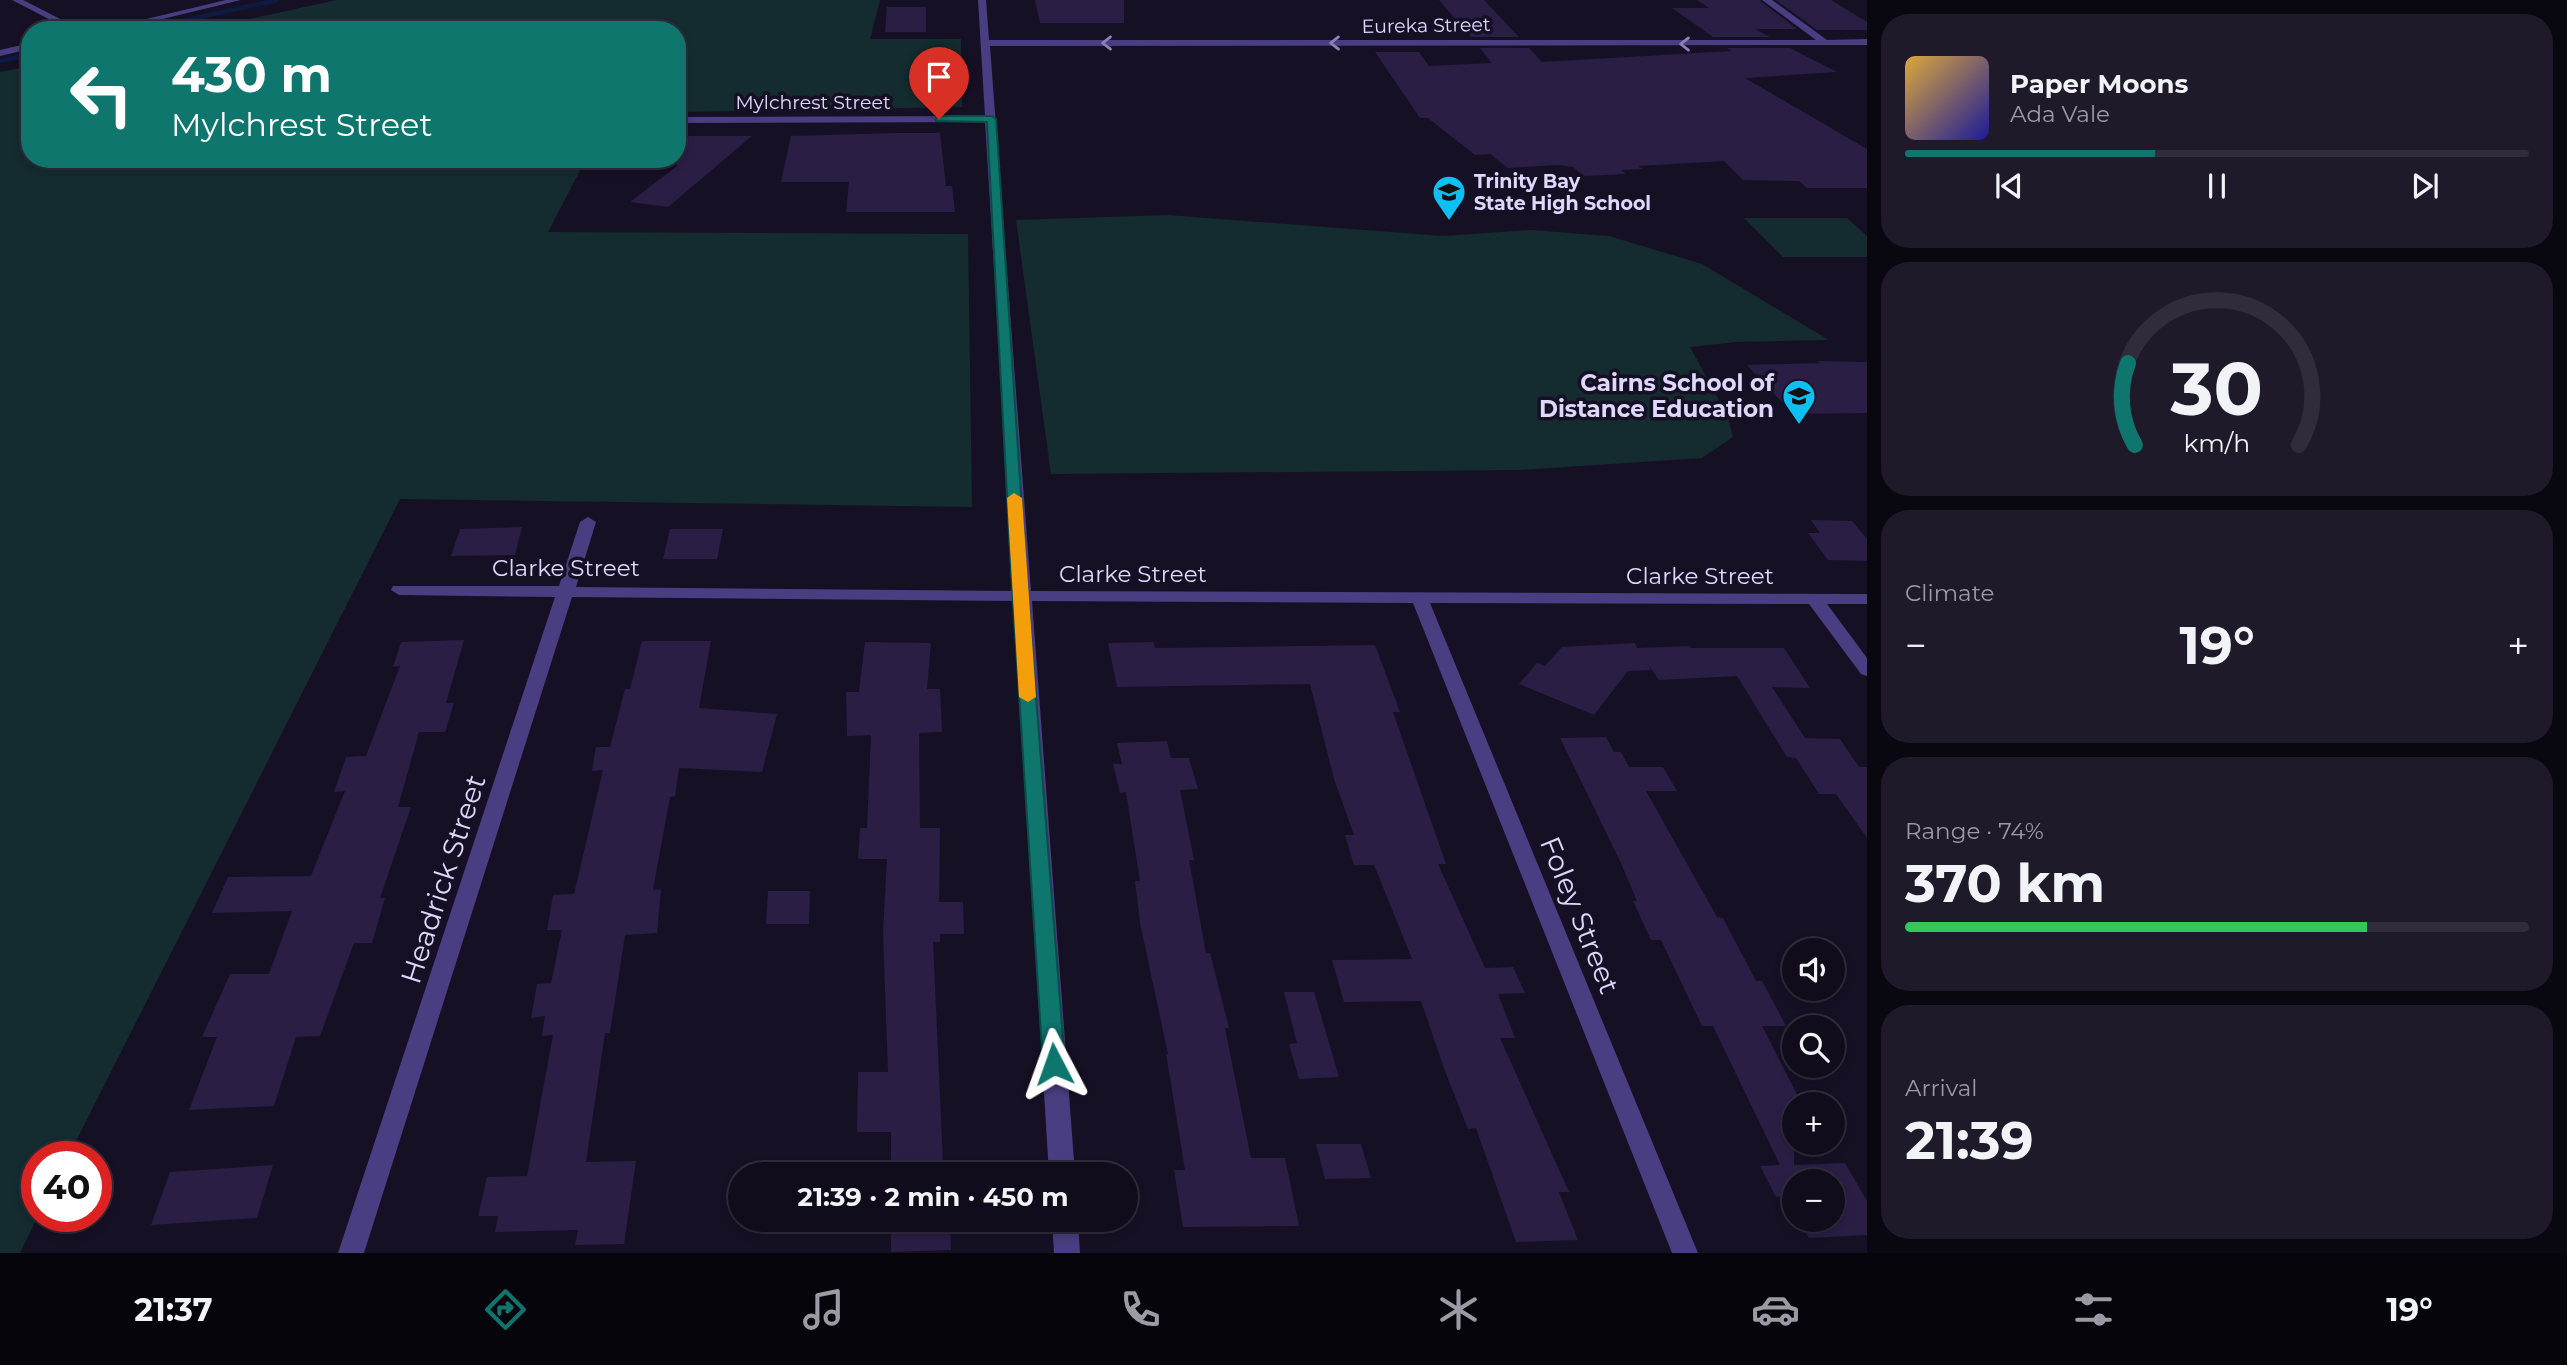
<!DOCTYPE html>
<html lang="en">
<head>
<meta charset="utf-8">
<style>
	body { margin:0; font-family:Montserrat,sans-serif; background:#1e1a29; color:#f1f3f6; height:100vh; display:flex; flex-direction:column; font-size:26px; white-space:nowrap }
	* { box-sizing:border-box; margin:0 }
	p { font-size:23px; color:#9c9ba3 }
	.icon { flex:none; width:38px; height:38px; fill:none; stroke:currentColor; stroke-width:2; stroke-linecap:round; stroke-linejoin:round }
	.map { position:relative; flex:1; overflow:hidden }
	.side { display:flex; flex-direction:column; gap:14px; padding:14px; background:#09070f; width:700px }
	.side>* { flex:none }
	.top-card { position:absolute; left:21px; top:21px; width:665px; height:147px; border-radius:28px; box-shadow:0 4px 10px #0003,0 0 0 2px #302c3b; background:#0f766e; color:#fff; overflow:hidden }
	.controls { position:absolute; left:1782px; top:938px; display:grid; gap:14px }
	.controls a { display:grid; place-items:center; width:63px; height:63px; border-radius:50%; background:#100c1c; box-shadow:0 4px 10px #0003,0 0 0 2px #302c3b; font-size:35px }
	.speed { position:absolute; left:21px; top:1141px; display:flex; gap:14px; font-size:35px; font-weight:700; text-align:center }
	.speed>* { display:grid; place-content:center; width:91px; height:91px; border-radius:50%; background:#100c1c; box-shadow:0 4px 10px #0003,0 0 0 2px #302c3b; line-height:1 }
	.speed .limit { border:10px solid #d22; background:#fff; color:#111 }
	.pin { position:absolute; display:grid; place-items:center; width:60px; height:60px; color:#fff; margin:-72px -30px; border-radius:50% 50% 50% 0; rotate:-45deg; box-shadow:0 0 7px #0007 }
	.pin .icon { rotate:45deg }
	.me { position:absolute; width:77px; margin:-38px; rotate:356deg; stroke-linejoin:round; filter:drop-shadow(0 0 5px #0008) }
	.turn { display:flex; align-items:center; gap:24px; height:147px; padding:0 35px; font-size:32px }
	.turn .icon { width:91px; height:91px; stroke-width:2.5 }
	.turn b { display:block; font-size:49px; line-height:60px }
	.big { font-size:52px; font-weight:700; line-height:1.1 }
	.side .card { flex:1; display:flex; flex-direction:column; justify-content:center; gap:10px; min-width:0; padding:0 24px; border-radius:28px; background:#1e1a29 }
	.side .dial { align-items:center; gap:0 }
	.dial svg { height:182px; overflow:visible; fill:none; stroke:#302c3b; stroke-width:7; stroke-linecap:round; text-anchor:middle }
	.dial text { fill:#f1f3f6; stroke:none }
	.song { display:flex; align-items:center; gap:21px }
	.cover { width:84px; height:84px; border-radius:10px; background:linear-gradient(135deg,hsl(40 70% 55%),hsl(240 70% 35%)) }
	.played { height:7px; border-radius:4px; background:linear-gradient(90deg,#0f766e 40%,#302c3b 40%) }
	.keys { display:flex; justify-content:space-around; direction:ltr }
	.heat { display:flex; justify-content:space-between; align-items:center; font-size:38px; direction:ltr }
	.charge { height:10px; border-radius:5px; background:linear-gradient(90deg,#34c759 74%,#302c3b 0) }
	.trip { position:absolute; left:728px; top:1162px; width:410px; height:70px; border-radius:35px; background:#100c1c; box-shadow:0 4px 10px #0003,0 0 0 2px #302c3b; font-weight:700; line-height:70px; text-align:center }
	.tabs { display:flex; height:112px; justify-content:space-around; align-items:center; background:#06050b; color:#9c9ba3 }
	.tabs .icon { width:49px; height:49px }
	.tabs .selected { color:#0f766e }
	.tabs b { font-size:32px; color:#f1f3f6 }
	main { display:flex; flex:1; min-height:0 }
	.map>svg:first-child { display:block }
</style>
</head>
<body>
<main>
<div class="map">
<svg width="1867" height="1253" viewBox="0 0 1867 1253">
	<rect width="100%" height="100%" fill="#161025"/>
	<path fill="#142c2f" d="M 337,0 L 880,0 L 870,39 L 961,39 L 962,107 L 677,112 L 677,30 L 198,30 Z
		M 30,66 L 30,159 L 586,159 L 548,232 L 968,234 L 972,507 L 400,499 L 68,1157 L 37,1157 L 38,1216 L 20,1253 L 0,1253 L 0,72 Z
		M 1168,215 L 1443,236 L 1531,230 L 1609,236 L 1702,264 L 1829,340 L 1736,342 L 1690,347 L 1727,415 L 1733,437 L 1702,458 L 1521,470 L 1051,474 L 1016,220 Z
		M 1744,218 L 1847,218 L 1867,236 L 1867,257 L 1783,257 Z"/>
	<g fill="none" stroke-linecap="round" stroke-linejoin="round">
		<path stroke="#0d1a41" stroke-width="4.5" d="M 142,30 L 277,0
			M 0,61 L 30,55"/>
	</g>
	<path fill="#2a1e45" d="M 1035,0 L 1124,0 L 1124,23 L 1040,23 Z
		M 1439,0 L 1484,0 L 1519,37 L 1471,37 Z
		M 1697,0 L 1759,0 L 1797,29 L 1755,29 L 1770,37 L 1713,37 L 1672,8 L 1709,8 Z
		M 1776,0 L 1831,0 L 1867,22 L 1867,30 L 1817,30 Z
		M 887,7 L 926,7 L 926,32 L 885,32 Z
		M 1480,48 L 1529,48 L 1542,62 L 1732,51 L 1727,48 L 1790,48 L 1837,72 L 1745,78 L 1867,149 L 1867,188 L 1807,188 L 1799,181 L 1743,180 L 1724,161 L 1638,166 L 1643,169 L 1621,170 L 1626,174 L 1584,176 L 1573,167 L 1558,165 L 1508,168 L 1490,154 L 1475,155 L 1428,118 L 1420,118 L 1375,52 L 1419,52 L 1429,66 L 1492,63 Z
		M 895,133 L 940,133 L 946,186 L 952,186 L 955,212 L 846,212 L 849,182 L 781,182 L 791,136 Z
		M 677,136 L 752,136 L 668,207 L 630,202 L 677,166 Z
		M 1818,361 L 1867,362 L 1867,413 L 1793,414 L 1747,365 L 1820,363 Z
		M 1811,520 L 1852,521 L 1867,539 L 1867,561 L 1828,560 L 1808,533 L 1820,533 Z
		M 522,527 L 515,555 L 451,556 L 460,529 Z
		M 670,529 L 723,529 L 717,559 L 663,559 Z
		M 464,640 L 446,703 L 454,703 L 445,732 L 419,732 L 398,807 L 411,807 L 380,898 L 385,898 L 372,943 L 354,943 L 320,1036 L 296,1037 L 274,1106 L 189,1110 L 217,1037 L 202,1037 L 230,974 L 269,974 L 292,911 L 212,913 L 228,877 L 311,876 L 345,791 L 334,792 L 346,757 L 366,756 L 400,666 L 393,667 L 401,642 Z
		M 642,641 L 711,641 L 699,708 L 777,714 L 762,772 L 679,768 L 675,796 L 670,797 L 653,890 L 661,889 L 657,933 L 625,935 L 610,1033 L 605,1033 L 586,1162 L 636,1161 L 624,1244 L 575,1245 L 578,1230 L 495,1232 L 498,1216 L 478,1216 L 487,1177 L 527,1176 L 553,1035 L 542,1036 L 545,1016 L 531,1018 L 537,984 L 551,983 L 562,930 L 547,930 L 553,895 L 574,894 L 603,770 L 592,771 L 596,747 L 610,747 L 625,689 L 630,689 Z
		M 865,642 L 931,643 L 927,689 L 940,689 L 942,732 L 919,733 L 920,828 L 940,828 L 939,902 L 963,902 L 964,934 L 940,934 L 940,942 L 933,942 L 943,1163 L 948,1163 L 948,1174 L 891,1174 L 891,1132 L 857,1132 L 858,1072 L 888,1072 L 883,933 L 887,859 L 858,859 L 860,828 L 867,828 L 871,735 L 847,736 L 846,692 L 859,692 Z
		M 1153,642 L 1155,648 L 1375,645 L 1400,712 L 1393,712 L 1446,864 L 1438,864 L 1485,968 L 1513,967 L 1525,993 L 1498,994 L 1515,1038 L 1500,1038 L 1569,1192 L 1559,1192 L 1578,1240 L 1516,1242 L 1476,1128 L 1468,1129 L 1445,1071 L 1421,1001 L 1344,1002 L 1332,960 L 1412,959 L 1374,865 L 1354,865 L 1345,835 L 1354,835 L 1334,779 L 1310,684 L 1117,687 L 1108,643 Z
		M 1635,643 L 1637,648 L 1690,646 L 1691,648 L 1784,648 L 1810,688 L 1772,687 L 1805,738 L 1840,739 L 1859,767 L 1867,767 L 1867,838 L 1836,794 L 1819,794 L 1796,758 L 1787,757 L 1737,676 L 1659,680 L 1647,663 L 1651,670 L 1628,671 L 1594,715 L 1519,684 L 1537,663 L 1545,666 L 1562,647 Z
		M 1606,737 L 1614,752 L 1621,752 L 1629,767 L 1663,767 L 1677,791 L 1646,791 L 1717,917 L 1723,918 L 1756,981 L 1762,981 L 1786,1026 L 1762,1026 L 1802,1104 L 1794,1104 L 1794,1165 L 1845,1163 L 1867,1201 L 1867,1235 L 1809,1238 L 1799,1220 L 1832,1220 L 1832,1181 L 1794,1181 L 1794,1210 L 1786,1196 L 1776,1197 L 1760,1166 L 1780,1165 L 1713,1026 L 1702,1026 L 1661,940 L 1651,940 L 1633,901 L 1637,901 L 1620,861 L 1560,738 Z
		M 1167,741 L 1171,758 L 1189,758 L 1198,789 L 1180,790 L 1194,860 L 1189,860 L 1206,953 L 1210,953 L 1229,1028 L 1225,1028 L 1251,1158 L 1285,1158 L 1299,1226 L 1183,1227 L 1174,1170 L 1185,1170 L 1166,1054 L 1168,1054 L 1140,923 L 1135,881 L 1140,881 L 1126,792 L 1120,793 L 1113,764 L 1122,764 L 1117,743 Z
		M 768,891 L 810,891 L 809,924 L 766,924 Z
		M 1284,992 L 1314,992 L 1339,1077 L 1299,1079 L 1289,1044 L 1297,1043 Z
		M 1316,1144 L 1361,1144 L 1371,1178 L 1325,1179 Z
		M 273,1165 L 257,1218 L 151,1225 L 170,1172 Z
		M 891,1220 L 950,1220 L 951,1250 L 891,1252 Z"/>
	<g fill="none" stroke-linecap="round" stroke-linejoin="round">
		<path fill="#493e81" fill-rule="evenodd" d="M 12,0 L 23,0 L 82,30 L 70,30 Z
			M 226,0 L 241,0 L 117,30 L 100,30 Z
			M 978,0 L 986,0 L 989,40 L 1816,40 L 1762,0 L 1772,0 L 1827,40 L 1867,39 L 1867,45 L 990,46 L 1031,591 L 1867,594 L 1867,604 L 1827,604 L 1867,658 L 1867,676 L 1861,674 L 1809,604 L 1430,603 L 1698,1253 L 1672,1253 L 1413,603 L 1032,601 L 1075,1174 L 1049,1174 L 1014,601 L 572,597 L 364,1253 L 338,1253 L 555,597 L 399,595 L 391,590 L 393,586 L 559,586 L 580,522 L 588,517 L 596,522 L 576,587 L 1014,591 L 985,122 L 677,123 L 677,117 L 985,116 Z
			M 30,43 L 30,49 L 0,56 L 0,50 Z
			M 1052,1220 L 1078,1220 L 1080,1253 L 1054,1253 Z"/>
	</g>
	<defs><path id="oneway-chevron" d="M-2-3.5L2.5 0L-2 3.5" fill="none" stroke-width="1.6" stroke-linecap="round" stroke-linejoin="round" transform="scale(1.75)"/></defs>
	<g stroke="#8d83b9">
		<use href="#oneway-chevron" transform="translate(1107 43) rotate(-180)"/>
		<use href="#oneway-chevron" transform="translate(1335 43) rotate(-180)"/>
		<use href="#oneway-chevron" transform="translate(1685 44) rotate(-180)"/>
	</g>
	<path fill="#0f766e" stroke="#0a4d48" stroke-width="2" d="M 939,116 L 992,116 L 996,119 L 1026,570 L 1065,1064 L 1062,1070 L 1054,1073 L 1046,1070 L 1043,1064 L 1011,570 L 987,122 L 936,121 L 936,117 Z"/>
	<path fill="#f59e0b" d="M 1014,493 L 1022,498 L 1036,697 L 1028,702 L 1019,697 L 1007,498 Z"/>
	<defs>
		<symbol id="school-pin" viewBox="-11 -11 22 30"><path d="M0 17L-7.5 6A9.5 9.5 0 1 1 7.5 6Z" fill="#0ebff1" stroke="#161025"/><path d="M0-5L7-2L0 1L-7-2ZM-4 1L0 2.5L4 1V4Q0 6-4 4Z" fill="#111"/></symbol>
	</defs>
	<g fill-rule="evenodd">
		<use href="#school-pin" x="1430" y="173" width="38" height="52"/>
		<use href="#school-pin" x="1780" y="377" width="38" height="52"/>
	</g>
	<g text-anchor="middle" stroke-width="7" stroke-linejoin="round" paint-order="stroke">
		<g font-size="19" fill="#e0d7fd" stroke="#161025">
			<text transform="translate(1426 25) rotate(-1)" y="7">Eureka Street</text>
			<text x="813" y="109">Mylchrest Street</text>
		</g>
		<g font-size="19" font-weight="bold" fill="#e0d7fd" stroke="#161025" text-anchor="start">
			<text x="1474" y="188">Trinity Bay<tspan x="1474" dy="22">State High School</tspan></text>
		</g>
		<g font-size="23" font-weight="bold" fill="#e0d7fd" stroke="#161025" text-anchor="end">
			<text x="1774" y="391">Cairns School of<tspan x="1774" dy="26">Distance Education</tspan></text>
		</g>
		<g font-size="23" fill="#e0d7fd" stroke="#161025">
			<text x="566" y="576">Clarke Street</text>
			<text x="1133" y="582">Clarke Street</text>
			<text x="1700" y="584">Clarke Street</text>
		</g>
		<g font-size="28" fill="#e0d7fd" stroke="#161025">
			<text transform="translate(443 879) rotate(-72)" y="10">Headrick Street</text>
			<text transform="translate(1580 915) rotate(68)" y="10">Foley Street</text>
		</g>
	</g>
</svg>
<div class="controls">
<a><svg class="icon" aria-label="sound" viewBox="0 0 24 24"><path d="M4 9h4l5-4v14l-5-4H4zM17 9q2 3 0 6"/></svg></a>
<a><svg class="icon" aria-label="search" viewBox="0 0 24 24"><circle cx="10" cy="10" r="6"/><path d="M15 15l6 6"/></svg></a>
<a>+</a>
<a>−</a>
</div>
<div class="speed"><div class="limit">40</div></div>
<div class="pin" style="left:939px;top:119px;background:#d93025"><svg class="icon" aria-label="arrive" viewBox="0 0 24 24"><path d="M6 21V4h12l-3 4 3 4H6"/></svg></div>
<svg class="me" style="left:1054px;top:1064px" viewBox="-20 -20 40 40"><path d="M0-17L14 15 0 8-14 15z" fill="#0f766e" stroke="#fff" stroke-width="4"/></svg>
<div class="trip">21:39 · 2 min · 450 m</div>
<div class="top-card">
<div class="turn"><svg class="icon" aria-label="left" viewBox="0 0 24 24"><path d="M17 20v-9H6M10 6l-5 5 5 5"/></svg><div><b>430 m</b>Mylchrest Street</div></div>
</div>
</div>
<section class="side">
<div class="card">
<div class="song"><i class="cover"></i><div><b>Paper Moons</b><p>Ada Vale</p></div></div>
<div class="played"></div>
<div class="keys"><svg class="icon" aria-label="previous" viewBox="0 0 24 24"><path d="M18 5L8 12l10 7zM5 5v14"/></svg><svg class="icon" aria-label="pause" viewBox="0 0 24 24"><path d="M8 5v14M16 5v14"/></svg><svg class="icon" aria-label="next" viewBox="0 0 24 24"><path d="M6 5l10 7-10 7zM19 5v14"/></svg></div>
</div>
<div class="card dial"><svg viewBox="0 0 100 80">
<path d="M14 69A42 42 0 1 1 86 69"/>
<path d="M14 69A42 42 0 0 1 11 33" stroke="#0f766e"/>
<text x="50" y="56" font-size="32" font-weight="700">30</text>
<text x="50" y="72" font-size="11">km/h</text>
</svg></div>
<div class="card"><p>Climate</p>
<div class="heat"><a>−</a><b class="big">19°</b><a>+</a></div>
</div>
<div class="card"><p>Range · 74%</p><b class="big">370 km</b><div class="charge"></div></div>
<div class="card"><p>Arrival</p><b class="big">21:39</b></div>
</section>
</main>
<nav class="tabs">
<b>21:37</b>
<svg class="icon selected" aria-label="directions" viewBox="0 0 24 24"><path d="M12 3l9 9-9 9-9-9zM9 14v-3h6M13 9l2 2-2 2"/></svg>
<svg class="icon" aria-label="music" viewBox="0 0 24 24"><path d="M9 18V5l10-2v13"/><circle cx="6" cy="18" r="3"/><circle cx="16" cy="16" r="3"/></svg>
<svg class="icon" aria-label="phone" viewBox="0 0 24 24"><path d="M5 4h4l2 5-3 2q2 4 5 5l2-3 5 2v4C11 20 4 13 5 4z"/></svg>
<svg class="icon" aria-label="climate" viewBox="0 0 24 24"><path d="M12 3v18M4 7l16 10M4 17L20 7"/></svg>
<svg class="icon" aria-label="car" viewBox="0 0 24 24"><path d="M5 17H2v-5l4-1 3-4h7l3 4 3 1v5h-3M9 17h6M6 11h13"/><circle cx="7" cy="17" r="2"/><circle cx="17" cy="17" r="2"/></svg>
<svg class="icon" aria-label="filters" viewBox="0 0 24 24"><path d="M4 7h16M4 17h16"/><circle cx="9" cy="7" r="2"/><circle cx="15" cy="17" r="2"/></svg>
<b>19°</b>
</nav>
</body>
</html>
